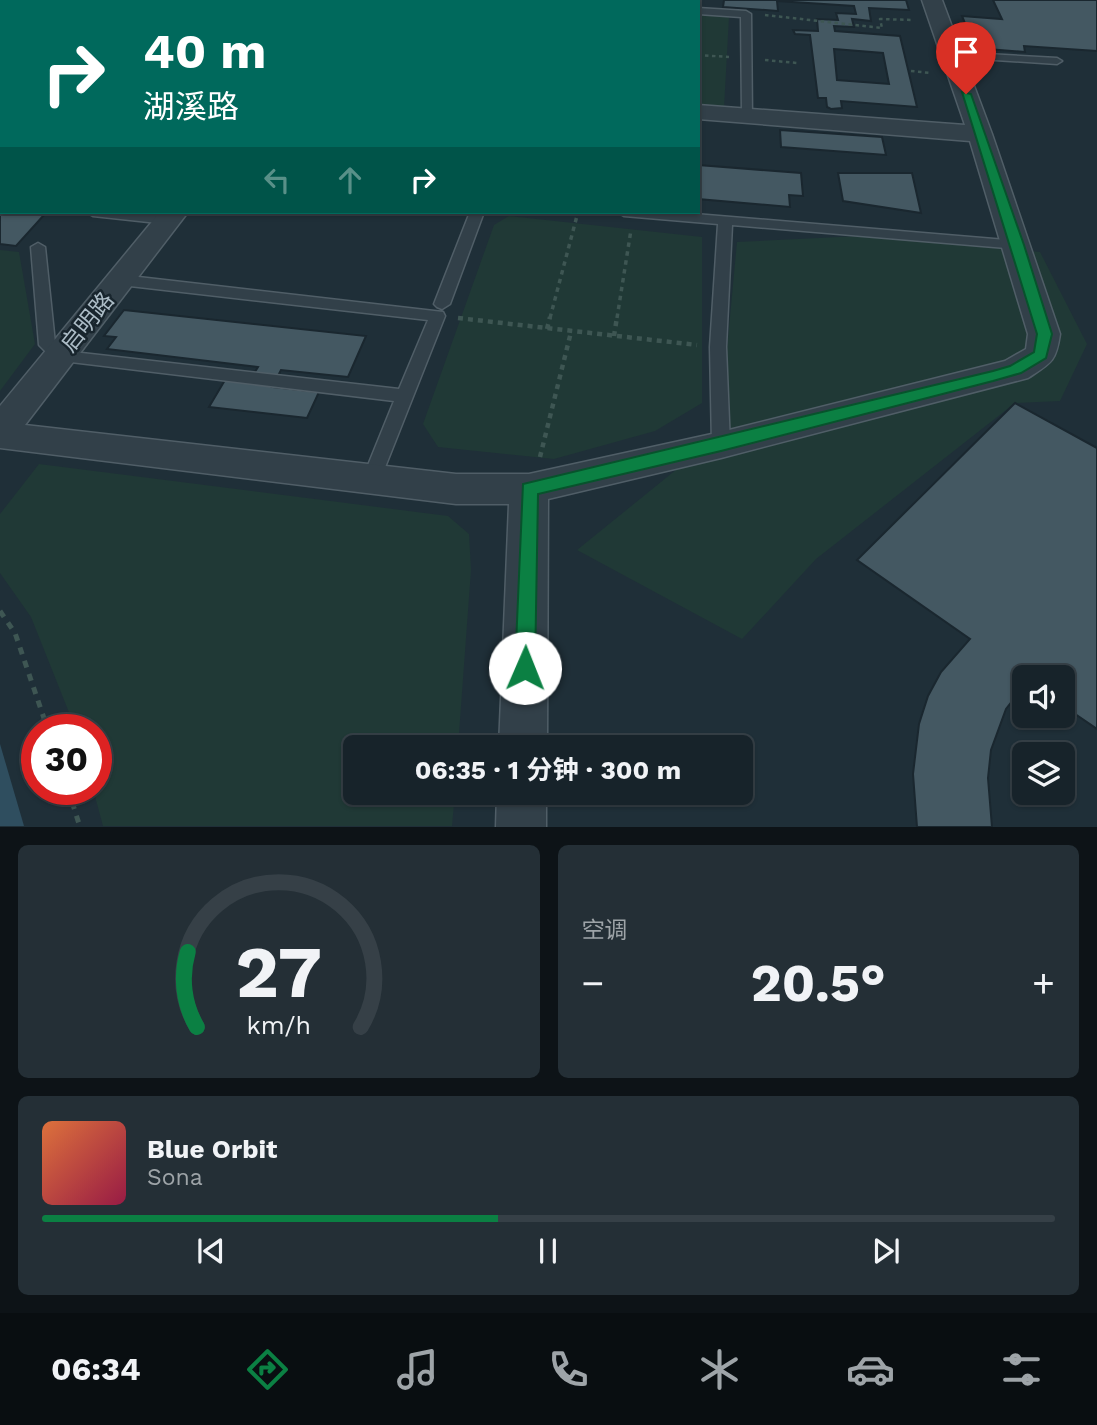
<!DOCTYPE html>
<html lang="zh">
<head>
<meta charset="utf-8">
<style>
	body { margin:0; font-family:"Work Sans","Noto Sans SC",sans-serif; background:#242f36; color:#f1f3f6; height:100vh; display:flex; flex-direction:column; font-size:26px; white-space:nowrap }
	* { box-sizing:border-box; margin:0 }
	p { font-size:23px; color:#9ea4a8 }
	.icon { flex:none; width:38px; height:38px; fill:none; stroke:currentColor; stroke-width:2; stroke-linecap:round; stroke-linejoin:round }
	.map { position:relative; height:827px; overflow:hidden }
	.details { display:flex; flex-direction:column; gap:18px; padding:18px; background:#0d1317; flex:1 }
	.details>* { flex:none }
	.guide { position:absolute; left:0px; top:0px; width:700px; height:214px; box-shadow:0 2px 5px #0004,0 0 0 2px #364047; background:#00695c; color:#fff; overflow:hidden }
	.buttons { position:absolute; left:1012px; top:665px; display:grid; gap:14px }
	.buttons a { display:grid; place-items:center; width:63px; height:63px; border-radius:10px; background:#17232a; box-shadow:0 2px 5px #0004,0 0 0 2px #364047; font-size:35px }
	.speed { position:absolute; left:21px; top:714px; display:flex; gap:14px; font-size:35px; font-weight:700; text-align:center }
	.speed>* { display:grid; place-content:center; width:91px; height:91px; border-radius:50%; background:#17232a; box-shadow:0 2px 5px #0004,0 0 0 2px #364047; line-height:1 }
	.speed .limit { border:10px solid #d22; background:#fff; color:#111 }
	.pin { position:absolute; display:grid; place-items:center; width:60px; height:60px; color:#fff; margin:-72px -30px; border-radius:50% 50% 50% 0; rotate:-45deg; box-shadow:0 0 7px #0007 }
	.pin .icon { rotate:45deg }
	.me { position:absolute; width:77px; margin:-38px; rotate:1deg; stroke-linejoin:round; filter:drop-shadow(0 0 5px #0008) }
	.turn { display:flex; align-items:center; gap:24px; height:147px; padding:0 28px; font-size:32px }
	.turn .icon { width:91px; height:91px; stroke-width:2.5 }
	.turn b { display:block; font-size:49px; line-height:60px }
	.lanes { display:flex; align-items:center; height:66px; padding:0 28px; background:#0003; justify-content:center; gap:35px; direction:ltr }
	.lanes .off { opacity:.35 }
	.big { font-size:52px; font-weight:700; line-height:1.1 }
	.details .tile { flex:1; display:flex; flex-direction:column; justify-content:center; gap:10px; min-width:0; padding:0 24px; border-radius:10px; background:#242f36 }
	.details .dial { align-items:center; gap:0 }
	.dial svg { height:182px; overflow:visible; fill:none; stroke:#364047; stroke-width:7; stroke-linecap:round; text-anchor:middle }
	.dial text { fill:#f1f3f6; stroke:none }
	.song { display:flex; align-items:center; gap:21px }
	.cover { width:84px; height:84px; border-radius:10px; background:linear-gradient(135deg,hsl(20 70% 55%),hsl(340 70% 35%)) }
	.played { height:7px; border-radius:4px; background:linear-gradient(90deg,#0b8043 45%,#364047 45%) }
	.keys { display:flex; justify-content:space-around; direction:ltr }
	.heat { display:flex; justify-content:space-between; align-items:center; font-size:38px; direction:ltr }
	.details .tiles { flex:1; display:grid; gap:18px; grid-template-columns:1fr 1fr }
	.tile:last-child { grid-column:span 2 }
	.trip { position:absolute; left:343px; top:735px; width:410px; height:70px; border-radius:10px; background:#17232a; box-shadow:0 2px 5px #0004,0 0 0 2px #364047; font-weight:700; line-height:70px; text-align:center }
	.dock { display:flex; height:112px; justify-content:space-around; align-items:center; background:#090e11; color:#9ea4a8 }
	.dock .icon { width:49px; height:49px }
	.dock .on { color:#0b8043 }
	.dock b { font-size:32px; color:#f1f3f6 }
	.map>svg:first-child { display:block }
</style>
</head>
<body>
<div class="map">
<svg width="1097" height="827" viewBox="0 0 1097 827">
	<rect width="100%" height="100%" fill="#1f2f38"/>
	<path fill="#203936" d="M 698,15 L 729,17 L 724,108 L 698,106 Z
		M 509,216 L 702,237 L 702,403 L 655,431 L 554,459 L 438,447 L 423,424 L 494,225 Z
		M 860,236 L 1040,252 L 1087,344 L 1060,401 L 1015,403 L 816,559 L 742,639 L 577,550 L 719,435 L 737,242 Z
		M 0,250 L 19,252 L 35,344 L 0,391 Z
		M 39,464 L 448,516 L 469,534 L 471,570 L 458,747 L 355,747 L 355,793 L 455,793 L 452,826 L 103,826 L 93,789 L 96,789 L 96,730 L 76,730 L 31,617 L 0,573 L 0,514 Z"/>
	<path fill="#2f4e5f" d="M 0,744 L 24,826 L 0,826 Z"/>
	<path fill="#445862" stroke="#1a272f" stroke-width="2" fill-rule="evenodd" d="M 195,0 L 300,0 L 193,2 Z
		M 724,0 L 906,0 L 909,10 L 869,8 L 871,21 L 852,19 L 854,27 L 834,26 L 835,31 L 900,36 L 917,107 L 841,101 L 842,108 L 831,109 L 827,107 L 826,98 L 818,98 L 810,35 L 795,34 L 793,30 L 818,31 L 817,19 L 838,20 L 836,13 L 856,14 L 854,6 L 777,1 L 778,11 L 723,7 ZM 834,49 L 883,53 L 889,84 L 837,80 Z
		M 993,0 L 1097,0 L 1097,51 L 1024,46 L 1025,52 L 975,48 L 962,16 L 1002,19 Z
		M 780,130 L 882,137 L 886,155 L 781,147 Z
		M 698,165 L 801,173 L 803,196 L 789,195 L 790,207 L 698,199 Z
		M 838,173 L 912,173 L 921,213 L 843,201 Z
		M 0,211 L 2,212 L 44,215 L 16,246 L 0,244 Z
		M 124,310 L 366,336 L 348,377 L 281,370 L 272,387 L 319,392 L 307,418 L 209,407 L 225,380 L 248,383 L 258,367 L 107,349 L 116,337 L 104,336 Z
		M 1015,403 L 1097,448 L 1097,729 L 1062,705 L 1062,677 L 1024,677 L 1024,686 L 1006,709 L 991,750 L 988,778 L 992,827 L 917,827 L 913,774 L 919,724 L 928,696 L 941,672 L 970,639 L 857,560 Z"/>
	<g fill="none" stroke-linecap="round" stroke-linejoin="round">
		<defs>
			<path id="service" d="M 57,0 L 90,0 L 91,2 L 58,2 Z
				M 308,0 L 318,0 L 307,2 Z
				M 536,0 L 571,0 L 572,2 L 537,2 Z
				M 698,8 L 746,11 L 751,14 L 752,119 L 742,116 L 741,17 L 698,14 Z
				M 952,52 L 1057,58 L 1062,61 L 1057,64 L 948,57 L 947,55 Z
				M 0,159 L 2,160 L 2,168 L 0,167 Z
				M 86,212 C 105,211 160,208 174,220 L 167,224 L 93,216 Z
				M 470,212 L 484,212 L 450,304 L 442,309 L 437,307 L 434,304 Z
				M 617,212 L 671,212 L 1018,241 L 1025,245 L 1018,249 L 732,225 L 726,347 L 730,445 L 727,450 L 715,450 L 712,445 L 710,347 L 718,224 L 624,216 Z
				M 38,243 L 45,247 L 55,343 L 64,351 L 399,389 L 428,320 L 121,285 L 113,280 L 121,275 L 443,312 L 445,316 L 378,485 L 364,485 L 362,480 L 394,401 L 54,360 L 39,345 L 31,247 Z"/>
			<path id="minor" d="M 159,0 L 179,0 L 157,2 Z
				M 331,0 L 351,0 L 330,2 Z
				M 571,0 L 591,0 L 570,2 Z
				M 922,0 L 942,0 L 992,134 L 1060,334 C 1056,362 1051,363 1028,378 L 721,458 L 548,499 L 547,747 L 499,747 L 509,504 L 456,504 L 0,448 L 0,406 L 160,212 L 188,212 L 25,425 L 456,474 L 529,474 L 721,432 L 1005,361 L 1026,349 L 1028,334 L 970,141 L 698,119 L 698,105 L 965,125 Z
				M 0,80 L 2,80 L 2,94 L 0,94 Z
				M 497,793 L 546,793 L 546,827 L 496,827 Z"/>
		</defs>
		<use href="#service" stroke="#505e67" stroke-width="3"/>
		<use href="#minor" stroke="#505e67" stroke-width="3"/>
		<path stroke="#3e5653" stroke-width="2.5" stroke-dasharray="3.5 3.5" stroke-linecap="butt" d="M 264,2 L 266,0
			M 765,15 L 882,28 L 880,19 L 913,20
			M 698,55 L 729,57
			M 765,60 L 797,63
			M 911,71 L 931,73
			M 0,117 L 2,115"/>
		<path stroke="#3e5653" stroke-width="3.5" stroke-dasharray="4.5 4.5" stroke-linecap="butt" d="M 550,318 L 578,212
			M 617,318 L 631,230"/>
		<path stroke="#3e5653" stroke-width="4.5" stroke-dasharray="5 5" stroke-linecap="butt" d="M 458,318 L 697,345
			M 547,329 L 550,317
			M 614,336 L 617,317
			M 540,457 L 571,332"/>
		<path stroke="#3e5653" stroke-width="5" stroke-dasharray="7 7" stroke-linecap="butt" d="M 0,611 L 15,633 L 48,730
			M 68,789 L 80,827"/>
		<use href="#service" fill="#324049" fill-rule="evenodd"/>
		<use href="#minor" fill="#324049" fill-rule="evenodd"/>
	</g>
	<path fill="#0b8043" stroke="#07532c" stroke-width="2" d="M 962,92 L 971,94 L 1024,245 L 1052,334 L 1046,358 L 1021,373 L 993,381 L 721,451 L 538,494 L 535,668 L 532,675 L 525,678 L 518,675 L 515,668 L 523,484 L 993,371 L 1010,366 L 1034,352 L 1037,334 Z"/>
	<g text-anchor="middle" stroke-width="5" stroke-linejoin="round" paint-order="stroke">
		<g font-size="23" fill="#acbcc6" stroke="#18252d">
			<text transform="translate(87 322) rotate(-51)" y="8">启明路</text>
		</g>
	</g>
</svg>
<div class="buttons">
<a><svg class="icon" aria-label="sound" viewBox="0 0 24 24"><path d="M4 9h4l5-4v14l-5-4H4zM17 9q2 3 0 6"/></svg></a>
<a><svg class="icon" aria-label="layers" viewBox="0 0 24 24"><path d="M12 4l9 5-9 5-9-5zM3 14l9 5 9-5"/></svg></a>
</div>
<div class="speed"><div class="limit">30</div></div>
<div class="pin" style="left:966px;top:94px;background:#d93025"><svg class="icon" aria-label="arrive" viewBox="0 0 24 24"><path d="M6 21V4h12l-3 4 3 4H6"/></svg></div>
<svg class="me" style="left:525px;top:668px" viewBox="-20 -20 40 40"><circle r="19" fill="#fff"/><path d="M0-13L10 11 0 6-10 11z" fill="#0b8043"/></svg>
<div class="trip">06:35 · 1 分钟 · 300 m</div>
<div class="guide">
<div class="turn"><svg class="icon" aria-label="right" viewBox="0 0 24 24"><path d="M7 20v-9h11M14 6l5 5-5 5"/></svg><div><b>40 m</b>湖溪路</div></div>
<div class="lanes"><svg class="icon off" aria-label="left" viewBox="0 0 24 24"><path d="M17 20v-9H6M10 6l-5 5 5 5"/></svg><svg class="icon off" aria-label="ahead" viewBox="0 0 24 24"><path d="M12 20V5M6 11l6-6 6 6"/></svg><svg class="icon" aria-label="right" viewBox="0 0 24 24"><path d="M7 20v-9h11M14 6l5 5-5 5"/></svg></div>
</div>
</div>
<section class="details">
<div class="tiles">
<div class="tile dial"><svg viewBox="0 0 100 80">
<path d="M14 69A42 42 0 1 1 86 69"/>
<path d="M14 69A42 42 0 0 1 10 36" stroke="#0b8043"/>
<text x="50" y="56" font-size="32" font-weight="700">27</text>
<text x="50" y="72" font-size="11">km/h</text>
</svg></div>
<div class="tile"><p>空调</p>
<div class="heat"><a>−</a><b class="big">20.5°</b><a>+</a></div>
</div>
<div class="tile">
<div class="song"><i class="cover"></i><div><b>Blue Orbit</b><p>Sona</p></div></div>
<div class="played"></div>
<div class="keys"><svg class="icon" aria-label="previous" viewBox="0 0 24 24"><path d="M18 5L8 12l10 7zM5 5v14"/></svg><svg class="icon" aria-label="pause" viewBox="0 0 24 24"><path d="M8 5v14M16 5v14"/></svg><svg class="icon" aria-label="next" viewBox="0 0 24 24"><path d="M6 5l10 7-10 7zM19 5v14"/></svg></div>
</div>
</div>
</section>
<nav class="dock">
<b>06:34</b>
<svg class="icon on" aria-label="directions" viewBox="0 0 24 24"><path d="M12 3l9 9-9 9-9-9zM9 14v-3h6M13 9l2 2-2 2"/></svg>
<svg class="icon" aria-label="music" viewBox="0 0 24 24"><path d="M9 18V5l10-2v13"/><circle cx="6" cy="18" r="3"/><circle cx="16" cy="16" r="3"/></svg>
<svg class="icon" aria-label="phone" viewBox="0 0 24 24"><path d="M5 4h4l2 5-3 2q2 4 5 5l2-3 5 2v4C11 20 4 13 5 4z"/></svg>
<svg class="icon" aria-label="climate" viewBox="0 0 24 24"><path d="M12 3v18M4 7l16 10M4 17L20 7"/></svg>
<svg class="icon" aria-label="car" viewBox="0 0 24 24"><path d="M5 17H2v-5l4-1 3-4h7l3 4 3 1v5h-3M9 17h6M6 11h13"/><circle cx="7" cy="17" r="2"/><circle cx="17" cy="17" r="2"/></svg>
<svg class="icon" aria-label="filters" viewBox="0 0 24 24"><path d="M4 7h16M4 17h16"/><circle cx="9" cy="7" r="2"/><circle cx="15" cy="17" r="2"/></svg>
</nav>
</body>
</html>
